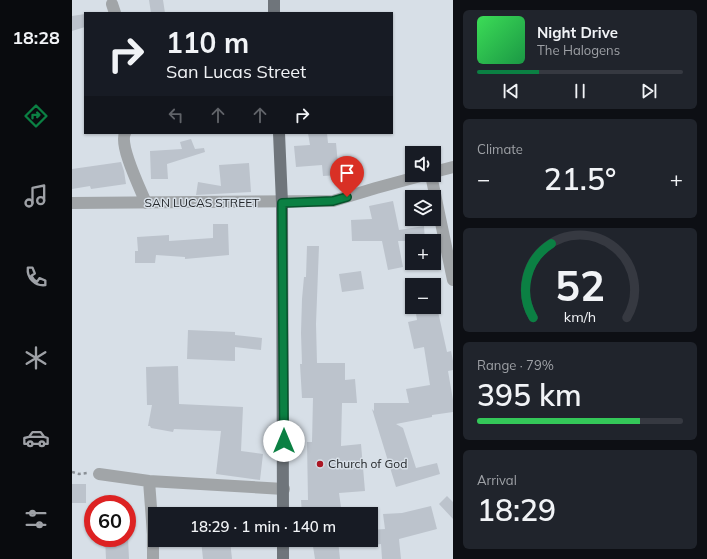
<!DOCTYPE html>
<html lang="en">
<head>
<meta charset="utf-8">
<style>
	body { margin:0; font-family:Mulish,sans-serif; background:#20242c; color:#f1f3f6; height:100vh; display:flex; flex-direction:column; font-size:15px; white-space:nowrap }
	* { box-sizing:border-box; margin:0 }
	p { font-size:13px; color:#9ea1a6 }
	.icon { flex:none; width:22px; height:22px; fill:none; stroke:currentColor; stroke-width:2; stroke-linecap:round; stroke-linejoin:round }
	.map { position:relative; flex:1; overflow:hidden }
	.panel { display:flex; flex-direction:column; gap:10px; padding:10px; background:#0d0f14; width:254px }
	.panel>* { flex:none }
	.hud { position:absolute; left:12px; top:12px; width:309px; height:122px; border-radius:0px; box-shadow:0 1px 3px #0004; background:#171b24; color:#f1f3f6; overflow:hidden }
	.controls { position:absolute; left:333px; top:146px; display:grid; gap:8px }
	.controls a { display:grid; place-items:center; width:36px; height:36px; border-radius:0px; background:#171b24; box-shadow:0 1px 3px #0004; font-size:20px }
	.speed { position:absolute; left:12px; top:495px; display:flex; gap:8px; font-size:20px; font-weight:700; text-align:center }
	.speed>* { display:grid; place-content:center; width:52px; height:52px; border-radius:50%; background:#171b24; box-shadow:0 1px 3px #0004; line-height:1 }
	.speed .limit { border:6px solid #d22; background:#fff; color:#111 }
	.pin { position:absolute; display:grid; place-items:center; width:34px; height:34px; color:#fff; margin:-41px -17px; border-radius:50% 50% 50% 0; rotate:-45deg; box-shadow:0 0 4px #0007 }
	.pin .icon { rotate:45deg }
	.me { position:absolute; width:44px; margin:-22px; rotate:0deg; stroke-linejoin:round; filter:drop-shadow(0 0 3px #0008) }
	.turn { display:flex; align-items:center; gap:14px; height:84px; padding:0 16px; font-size:18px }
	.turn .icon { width:52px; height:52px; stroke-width:2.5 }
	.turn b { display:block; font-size:28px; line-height:34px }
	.lanes { display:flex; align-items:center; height:38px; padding:0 16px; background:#0003; justify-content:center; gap:20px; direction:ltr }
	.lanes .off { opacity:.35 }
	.big { font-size:30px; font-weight:600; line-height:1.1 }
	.panel .widget { flex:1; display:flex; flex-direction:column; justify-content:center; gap:6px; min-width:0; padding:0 14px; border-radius:6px; background:#20242c }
	.panel .dial { align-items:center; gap:0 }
	.dial svg { height:104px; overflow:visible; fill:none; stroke:#363941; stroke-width:7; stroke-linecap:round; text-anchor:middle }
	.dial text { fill:#f1f3f6; stroke:none }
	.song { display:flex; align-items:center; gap:12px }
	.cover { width:48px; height:48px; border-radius:6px; background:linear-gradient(135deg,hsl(130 70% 55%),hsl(140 70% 35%)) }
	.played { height:4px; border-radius:2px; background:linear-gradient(90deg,#0b8043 30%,#363941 30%) }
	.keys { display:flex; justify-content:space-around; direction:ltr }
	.heat { display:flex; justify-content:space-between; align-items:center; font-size:22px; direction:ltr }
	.charge { height:6px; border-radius:3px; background:linear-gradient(90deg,#34c759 79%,#363941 0) }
	.trip { position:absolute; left:76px; top:507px; width:230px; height:40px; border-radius:0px; background:#171b24; box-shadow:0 1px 3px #0004; font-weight:600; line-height:40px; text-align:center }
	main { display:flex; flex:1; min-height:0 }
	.tab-bar { display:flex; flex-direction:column; width:72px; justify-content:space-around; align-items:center; background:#090b0e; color:#9ea1a6 }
	.tab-bar .icon { width:28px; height:28px }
	.tab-bar .current { color:#0b8043 }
	.tab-bar b { font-size:18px; color:#f1f3f6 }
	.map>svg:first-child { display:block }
</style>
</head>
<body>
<main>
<nav class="tab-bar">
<b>18:28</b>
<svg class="icon current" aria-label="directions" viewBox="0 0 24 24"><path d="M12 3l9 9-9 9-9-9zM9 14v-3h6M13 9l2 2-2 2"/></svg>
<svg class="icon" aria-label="music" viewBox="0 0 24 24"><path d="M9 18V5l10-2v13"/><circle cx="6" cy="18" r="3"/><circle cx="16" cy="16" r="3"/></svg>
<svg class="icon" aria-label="phone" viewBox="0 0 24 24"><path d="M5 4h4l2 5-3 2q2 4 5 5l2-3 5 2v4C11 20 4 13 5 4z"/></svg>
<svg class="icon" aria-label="climate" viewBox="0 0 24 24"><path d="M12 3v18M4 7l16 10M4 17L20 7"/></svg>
<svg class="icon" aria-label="car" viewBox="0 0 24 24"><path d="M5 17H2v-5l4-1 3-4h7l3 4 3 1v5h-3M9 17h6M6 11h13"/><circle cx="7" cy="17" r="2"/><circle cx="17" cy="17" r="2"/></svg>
<svg class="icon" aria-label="filters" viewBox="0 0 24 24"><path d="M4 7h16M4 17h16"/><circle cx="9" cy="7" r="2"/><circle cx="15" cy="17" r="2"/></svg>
</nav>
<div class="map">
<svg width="381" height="559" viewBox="0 0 381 559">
	<rect width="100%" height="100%" fill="#d7dfe7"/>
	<path fill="#bcc3cc" d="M 77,0 L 91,0 L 93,13 L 79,13 Z
		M 13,14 L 13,27 L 0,31 L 0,16 Z
		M 236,133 L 255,133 L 256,143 L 264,143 L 267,175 L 251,176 L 250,165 L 224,167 L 222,146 L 238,145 Z
		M 119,139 L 123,149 L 132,148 L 133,152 L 95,164 L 96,179 L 79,179 L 78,151 L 110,149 L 108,142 Z
		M 49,162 L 52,171 L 54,184 L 19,189 L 18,186 L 0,189 L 0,169 Z
		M 177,163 L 179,192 L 124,195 L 126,182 L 149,186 L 147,165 Z
		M 321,201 L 327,230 L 352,226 L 353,241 L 326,241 L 331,267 L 316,270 L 310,241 L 280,241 L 279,220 L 300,219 L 297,206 Z
		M 141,224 L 156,224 L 157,255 L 113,259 L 113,257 L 84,255 L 83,263 L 63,263 L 63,251 L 66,251 L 65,237 L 97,235 L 97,241 L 141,238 Z
		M 235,246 L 247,246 L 244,324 L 245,363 L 273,363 L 273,380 L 283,379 L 285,403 L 270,403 L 269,446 L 289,444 L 293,491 L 267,493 L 270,514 L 230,514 L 229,500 L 236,500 L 235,442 L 240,442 L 241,398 L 230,398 L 228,364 L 230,364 L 229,333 L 230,299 L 232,277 L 234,277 Z
		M 289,271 L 292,289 L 270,292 L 267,274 Z
		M 343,307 L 365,307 L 375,352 L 379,351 L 381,361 L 381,370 L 376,371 L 381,400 L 381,412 L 360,415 L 360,417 L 324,424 L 331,428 L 344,468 L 365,463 L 368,474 L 324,487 L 300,409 L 302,411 L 302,403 L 337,403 L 334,389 L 358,385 L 352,347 L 342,349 L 336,322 L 345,320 Z
		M 116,330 L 163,332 L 163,335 L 190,338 L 189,350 L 163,347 L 163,361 L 115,359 Z
		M 106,366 L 107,404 L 171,407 L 169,451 L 191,454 L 188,480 L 144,474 L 149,431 L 102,429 L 101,432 L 79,428 L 78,426 L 76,426 L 80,405 L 75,405 L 74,367 Z
		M 0,484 L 14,484 L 14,503 L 0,503 Z
		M 375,496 L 381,502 L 381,519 L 367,504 Z
		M 359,506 L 365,529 L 327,539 L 329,559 L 310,559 L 309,544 L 299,545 L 299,530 L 313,529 L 311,514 L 330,513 Z
		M 33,538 L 56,538 L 57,559 L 34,559 Z
		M 129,540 L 158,540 L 160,559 L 131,559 Z
		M 240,540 L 266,540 L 268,559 L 243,559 Z"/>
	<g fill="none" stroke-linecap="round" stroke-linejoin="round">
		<path stroke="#898f95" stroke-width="2.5" stroke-dasharray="3 3" stroke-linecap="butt" d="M 0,472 L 7,474 L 15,473"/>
		<path stroke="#a1a5a8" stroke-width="12" d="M 40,4 L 43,13
			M 53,133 C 47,146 68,188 74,203
			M 362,172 L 381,167
			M 359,175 L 381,280
			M 0,203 L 261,201 L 304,188 L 352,175
			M 27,474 L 77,481 L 212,489
			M 77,481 L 81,534 L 81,559"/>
		<path stroke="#6f757b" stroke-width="12" d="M 202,0 L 202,13
			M 207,133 L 210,203 L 211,514
			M 211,559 L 211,540"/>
	</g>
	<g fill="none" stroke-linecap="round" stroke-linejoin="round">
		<defs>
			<path id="route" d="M 212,441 L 210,203 L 261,201 L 275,197"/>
		</defs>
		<use href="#route" stroke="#07532c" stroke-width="10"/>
		<use href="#route" stroke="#0b8043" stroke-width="7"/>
	</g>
	<circle fill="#ab1724" stroke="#d7dfe7" stroke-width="1.5" cx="248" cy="464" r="4"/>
	<g text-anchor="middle" stroke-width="3" stroke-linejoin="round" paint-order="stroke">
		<g font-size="12" fill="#25282b" stroke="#d7dfe7">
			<text x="130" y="207">SAN LUCAS STREET</text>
		</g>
		<g font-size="12" fill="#25282b" stroke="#d7dfe7" text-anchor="start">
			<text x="256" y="468">Church of God</text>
		</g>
	</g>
</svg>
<div class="controls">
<a><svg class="icon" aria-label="sound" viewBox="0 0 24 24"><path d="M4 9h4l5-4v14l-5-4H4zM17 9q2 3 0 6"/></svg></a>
<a><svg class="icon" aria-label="layers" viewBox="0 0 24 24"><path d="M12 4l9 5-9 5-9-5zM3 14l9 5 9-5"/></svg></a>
<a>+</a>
<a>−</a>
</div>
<div class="speed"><div class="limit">60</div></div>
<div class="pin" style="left:275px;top:197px;background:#d93025"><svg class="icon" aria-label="arrive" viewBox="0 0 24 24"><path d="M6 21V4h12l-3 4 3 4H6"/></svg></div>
<svg class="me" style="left:212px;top:441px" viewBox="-20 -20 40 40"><circle r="19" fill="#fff"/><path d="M0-13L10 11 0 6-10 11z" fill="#0b8043"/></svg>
<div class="trip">18:29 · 1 min · 140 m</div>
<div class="hud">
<div class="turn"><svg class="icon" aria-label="right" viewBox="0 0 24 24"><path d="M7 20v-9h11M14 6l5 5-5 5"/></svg><div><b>110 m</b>San Lucas Street</div></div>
<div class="lanes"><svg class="icon off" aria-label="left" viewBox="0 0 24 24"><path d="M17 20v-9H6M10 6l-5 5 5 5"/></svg><svg class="icon off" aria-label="ahead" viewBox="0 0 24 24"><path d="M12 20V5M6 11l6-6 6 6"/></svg><svg class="icon off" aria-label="ahead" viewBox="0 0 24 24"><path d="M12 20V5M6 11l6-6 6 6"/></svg><svg class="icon" aria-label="right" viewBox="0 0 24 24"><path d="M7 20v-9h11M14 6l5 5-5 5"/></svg></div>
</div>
</div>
<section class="panel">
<div class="widget">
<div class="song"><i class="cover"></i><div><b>Night Drive</b><p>The Halogens</p></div></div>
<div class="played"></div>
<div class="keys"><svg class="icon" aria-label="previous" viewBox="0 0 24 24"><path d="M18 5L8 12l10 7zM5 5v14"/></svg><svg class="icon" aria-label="pause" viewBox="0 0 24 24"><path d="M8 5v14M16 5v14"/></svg><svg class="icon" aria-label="next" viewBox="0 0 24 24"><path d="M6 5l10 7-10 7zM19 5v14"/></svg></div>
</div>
<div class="widget"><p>Climate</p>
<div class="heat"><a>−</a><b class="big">21.5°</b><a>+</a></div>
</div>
<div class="widget dial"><svg viewBox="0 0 100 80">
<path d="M14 69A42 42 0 1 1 86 69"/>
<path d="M14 69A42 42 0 0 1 28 12" stroke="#0b8043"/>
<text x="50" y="56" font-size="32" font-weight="700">52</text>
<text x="50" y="72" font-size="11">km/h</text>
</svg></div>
<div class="widget"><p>Range · 79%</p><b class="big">395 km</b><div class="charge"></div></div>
<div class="widget"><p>Arrival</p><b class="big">18:29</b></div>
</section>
</main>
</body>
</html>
